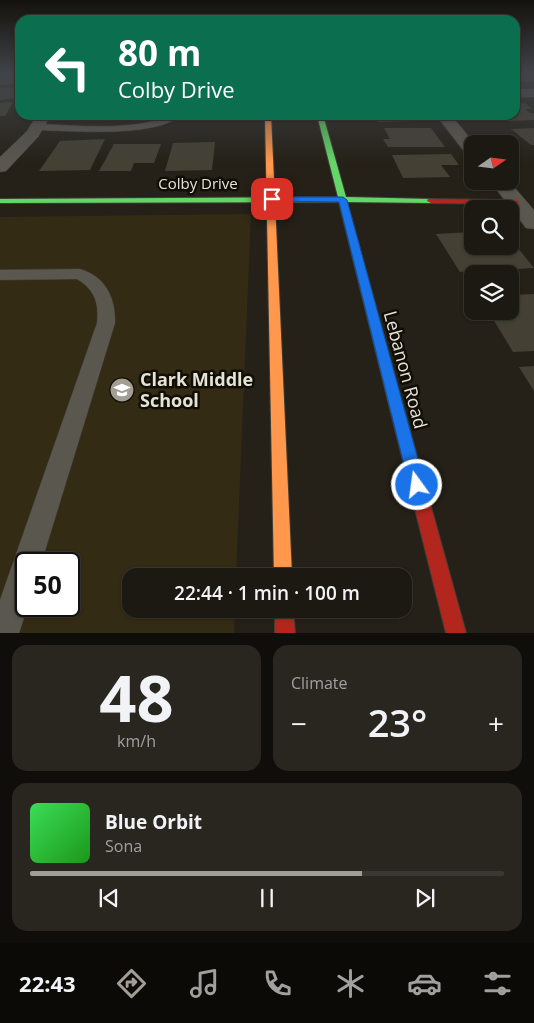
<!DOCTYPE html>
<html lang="en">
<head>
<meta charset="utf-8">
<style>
	body { margin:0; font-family:"Open Sans",sans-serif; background:#292620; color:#f1f3f6; height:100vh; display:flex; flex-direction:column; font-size:19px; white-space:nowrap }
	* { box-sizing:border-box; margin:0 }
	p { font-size:16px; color:#a0a09f }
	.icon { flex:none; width:28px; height:28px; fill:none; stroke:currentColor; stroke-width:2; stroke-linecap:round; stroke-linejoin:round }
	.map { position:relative; height:633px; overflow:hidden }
	.panel { display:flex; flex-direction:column; gap:12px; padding:12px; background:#0f0e0a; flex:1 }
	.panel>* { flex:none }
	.hud { position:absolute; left:15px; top:15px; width:505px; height:105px; border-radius:15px; box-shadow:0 1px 4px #0004,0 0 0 1px #3a3832; background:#0b6e4f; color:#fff; overflow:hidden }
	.needle { width:32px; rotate:76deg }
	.controls { position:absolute; left:464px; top:135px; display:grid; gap:10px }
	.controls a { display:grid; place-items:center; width:55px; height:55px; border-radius:10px; background:#1c1912; box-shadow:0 1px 4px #0004,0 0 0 1px #3a3832; font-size:25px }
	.speed { position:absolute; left:15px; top:552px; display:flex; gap:10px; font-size:25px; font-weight:700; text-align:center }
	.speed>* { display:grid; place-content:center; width:65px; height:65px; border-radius:50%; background:#1c1912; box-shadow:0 1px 4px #0004,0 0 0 1px #3a3832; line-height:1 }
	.speed .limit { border:2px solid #111; border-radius:8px; background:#fff; color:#111 }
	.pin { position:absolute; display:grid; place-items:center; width:42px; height:42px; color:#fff; margin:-21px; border-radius:10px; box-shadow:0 2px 8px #0006 }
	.me { position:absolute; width:55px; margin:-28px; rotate:346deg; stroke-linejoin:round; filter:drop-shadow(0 0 4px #0008) }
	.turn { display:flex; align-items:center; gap:18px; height:105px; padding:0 20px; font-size:22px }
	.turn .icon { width:65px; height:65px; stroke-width:2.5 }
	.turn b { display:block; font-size:35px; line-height:42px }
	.big { font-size:38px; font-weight:600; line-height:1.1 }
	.panel .card { flex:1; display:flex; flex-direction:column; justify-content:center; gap:8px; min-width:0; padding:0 18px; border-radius:15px; background:#292620 }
	.panel .dial { align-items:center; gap:0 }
	.dial b { font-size:65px; line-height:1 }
	.song { display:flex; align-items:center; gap:15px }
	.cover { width:60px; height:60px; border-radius:8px; background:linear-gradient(135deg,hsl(130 70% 55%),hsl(120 70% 35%)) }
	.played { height:5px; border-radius:2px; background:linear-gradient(90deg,#a29e94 70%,#3a3832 70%) }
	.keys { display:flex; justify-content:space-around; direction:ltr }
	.heat { display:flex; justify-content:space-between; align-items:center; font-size:28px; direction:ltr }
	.panel .tiles { flex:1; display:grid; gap:12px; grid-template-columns:1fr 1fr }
	.card:last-child { grid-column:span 2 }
	.trip { position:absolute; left:122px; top:568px; width:290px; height:50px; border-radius:15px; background:#1c1912; box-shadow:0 1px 4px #0004,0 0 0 1px #3a3832; font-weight:600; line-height:50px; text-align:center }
	.tabs { display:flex; height:80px; justify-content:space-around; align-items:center; background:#0b0a07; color:#a0a09f }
	.tabs .icon { width:35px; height:35px }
	.tabs .current { color:#a29e94 }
	.tabs b { font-size:22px; color:#f1f3f6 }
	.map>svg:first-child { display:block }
</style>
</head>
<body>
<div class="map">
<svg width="534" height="633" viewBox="0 0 534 633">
	<rect width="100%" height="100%" fill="#252118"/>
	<path fill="#342b15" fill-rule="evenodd" d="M 251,214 L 236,576 L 131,576 L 131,609 L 235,609 L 234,633 L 0,633 L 0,217 ZM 26,564 L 69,564 L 69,606 L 26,606 Z"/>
	<path fill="#444034" d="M 12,74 L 20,74 L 20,83 L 0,85 L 0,75 Z
		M 515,74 L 534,74 L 534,81 L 521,81 L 515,77 Z
		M 20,87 L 14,98 L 0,100 L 0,88 Z
		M 13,102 L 5,116 L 0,116 L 0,103 Z
		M 515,103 L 525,103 L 533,109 L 525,109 L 530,113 L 534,113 L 534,120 L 505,121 L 498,115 L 515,115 Z
		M 187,115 L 220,115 L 219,117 L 187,117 Z
		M 373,115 L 410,115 L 415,121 L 378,122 Z
		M 384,128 L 431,128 L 445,147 L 388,147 L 383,139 L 390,139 Z
		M 534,128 L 534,145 L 531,145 L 511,129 Z
		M 105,139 L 90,170 L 39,171 L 60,141 Z
		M 215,142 L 212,170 L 165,171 L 173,143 Z
		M 114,144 L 161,144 L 154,163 L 134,163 L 131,171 L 99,171 Z
		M 451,154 L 459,165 L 441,165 L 450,177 L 403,178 L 392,155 Z
		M 472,232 L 472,246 L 510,246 L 510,238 L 534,268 L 460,272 L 436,234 Z
		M 534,294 L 534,351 L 513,352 L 488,311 L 510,311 L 510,295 Z
		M 534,366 L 534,391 L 519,367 Z"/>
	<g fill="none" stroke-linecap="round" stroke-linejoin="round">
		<defs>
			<path id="lane" d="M 169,115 L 181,115 C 157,138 71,131 38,130 L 33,127 L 38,124 C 74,125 137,132 169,115 Z
				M 80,269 C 105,276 116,298 115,323 L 41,564 L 26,564 L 28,606 L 19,633 L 0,633 L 0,600 L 97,323 C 99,303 95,290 77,279 L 0,280 L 0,270 Z"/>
			<path id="street" d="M 515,89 L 534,89 L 534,97 L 515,97 Z
				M 37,115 L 51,115 L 38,137 L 6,171 L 0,172 L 0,157 L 27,131 Z
				M 436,115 L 451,115 L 475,144 L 472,144 L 472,155 L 466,154 Z
				M 490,181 L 509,181 L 534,210 L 534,229 L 526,228 Z"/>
			<path id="fast" d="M 317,115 L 323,115 L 346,197 L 431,199 L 435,201 L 431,203 L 347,202 L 405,413 L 403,418 L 398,420 L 393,418 L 391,413 L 339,202 L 0,203 L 0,199 L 338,197 Z"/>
			<path id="slow" d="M 265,115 L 271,115 L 292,576 L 274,576 Z"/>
			<path id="jam" d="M 428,199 L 516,200 L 520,202 L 516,204 L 431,203 L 427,201 Z
				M 398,406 L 403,408 L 405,413 L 466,633 L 446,633 L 391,413 L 393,408 Z
				M 275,609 L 293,609 L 295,633 L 275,633 Z"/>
		</defs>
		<use href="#lane" stroke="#413e37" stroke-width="1"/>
		<use href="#street" stroke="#413e37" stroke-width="1"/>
		<use href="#fast" stroke="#413e37" stroke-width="2"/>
		<use href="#slow" stroke="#413e37" stroke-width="2"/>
		<use href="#jam" stroke="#413e37" stroke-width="2"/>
		<use href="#lane" fill="#5a574f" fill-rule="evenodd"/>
		<use href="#street" fill="#5a574f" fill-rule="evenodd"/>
		<use href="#fast" fill="#63d668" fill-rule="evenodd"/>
		<use href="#slow" fill="#ff974d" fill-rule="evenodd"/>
		<use href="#jam" fill="#b3261e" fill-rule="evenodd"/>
	</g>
	<linearGradient id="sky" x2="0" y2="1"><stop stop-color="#14120d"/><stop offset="0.45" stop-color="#404348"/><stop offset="1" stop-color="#404348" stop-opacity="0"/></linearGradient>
	<rect width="534" height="163" fill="url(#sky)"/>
	<path fill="#1a73e8" stroke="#114b97" d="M 269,197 L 343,197 L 347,200 L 425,485 L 423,491 L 417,493 L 412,491 L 409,485 L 339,202 L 272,201 L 268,199 Z"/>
	<defs>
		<symbol id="school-disc" viewBox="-11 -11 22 22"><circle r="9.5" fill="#a29e94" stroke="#110e06"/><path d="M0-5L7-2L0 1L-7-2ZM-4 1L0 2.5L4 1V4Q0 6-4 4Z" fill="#fff"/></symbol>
	</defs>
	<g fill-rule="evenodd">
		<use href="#school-disc" x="108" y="376" width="28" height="28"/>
	</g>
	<g text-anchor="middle" stroke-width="5" stroke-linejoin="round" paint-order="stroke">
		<g font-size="15" fill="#e6e2d6" stroke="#110e06">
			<text x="198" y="189">Colby Drive</text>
		</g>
		<g font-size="18" fill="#e6e2d6" stroke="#110e06">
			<text transform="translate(405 370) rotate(75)" y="6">Lebanon Road</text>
		</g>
		<g font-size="18" font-weight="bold" fill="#e6e2d6" stroke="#110e06" text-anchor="start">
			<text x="140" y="386">Clark Middle<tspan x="140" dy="21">School</tspan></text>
		</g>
	</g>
</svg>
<div class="controls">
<a><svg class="needle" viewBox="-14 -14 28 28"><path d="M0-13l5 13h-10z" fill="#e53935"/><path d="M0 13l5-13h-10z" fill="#a0a09f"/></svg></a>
<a><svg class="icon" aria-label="search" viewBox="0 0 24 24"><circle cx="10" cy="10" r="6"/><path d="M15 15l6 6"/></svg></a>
<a><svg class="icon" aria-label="layers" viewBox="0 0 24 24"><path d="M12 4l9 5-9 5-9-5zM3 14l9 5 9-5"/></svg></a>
</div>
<div class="speed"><div class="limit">50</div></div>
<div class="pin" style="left:272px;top:199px;background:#d93025"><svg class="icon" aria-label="arrive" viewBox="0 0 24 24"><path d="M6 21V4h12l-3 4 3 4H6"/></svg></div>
<svg class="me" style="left:417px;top:485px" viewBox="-20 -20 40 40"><circle r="17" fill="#1a73e8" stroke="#fff" stroke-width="3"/><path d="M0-11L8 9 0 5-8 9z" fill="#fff"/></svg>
<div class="trip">22:44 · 1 min · 100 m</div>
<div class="hud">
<div class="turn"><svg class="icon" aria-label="left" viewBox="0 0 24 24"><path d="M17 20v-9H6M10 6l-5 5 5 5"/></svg><div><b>80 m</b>Colby Drive</div></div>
</div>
</div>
<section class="panel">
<div class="tiles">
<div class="card dial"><b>48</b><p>km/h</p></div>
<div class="card"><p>Climate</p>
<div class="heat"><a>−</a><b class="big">23°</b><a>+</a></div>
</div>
<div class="card">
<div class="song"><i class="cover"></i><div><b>Blue Orbit</b><p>Sona</p></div></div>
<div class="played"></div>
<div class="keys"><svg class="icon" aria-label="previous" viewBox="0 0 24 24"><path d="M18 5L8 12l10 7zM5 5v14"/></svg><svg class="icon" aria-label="pause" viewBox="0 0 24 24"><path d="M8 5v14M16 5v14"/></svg><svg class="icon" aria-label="next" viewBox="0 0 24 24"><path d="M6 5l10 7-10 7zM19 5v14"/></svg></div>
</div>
</div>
</section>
<nav class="tabs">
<b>22:43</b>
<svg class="icon current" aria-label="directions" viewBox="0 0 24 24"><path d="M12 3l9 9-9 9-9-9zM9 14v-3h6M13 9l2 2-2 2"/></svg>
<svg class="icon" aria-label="music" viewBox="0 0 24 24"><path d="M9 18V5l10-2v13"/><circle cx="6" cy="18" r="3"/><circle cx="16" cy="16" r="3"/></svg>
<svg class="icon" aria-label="phone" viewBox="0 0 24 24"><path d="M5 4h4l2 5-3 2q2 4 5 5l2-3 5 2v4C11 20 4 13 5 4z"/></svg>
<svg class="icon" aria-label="climate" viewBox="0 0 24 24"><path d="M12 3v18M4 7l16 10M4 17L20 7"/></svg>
<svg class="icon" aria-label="car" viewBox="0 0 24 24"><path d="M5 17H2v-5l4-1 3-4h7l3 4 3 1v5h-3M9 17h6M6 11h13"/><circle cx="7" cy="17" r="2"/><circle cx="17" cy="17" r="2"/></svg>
<svg class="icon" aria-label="filters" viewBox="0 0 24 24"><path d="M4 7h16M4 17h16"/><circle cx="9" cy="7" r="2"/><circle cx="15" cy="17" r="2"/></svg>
</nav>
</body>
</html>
